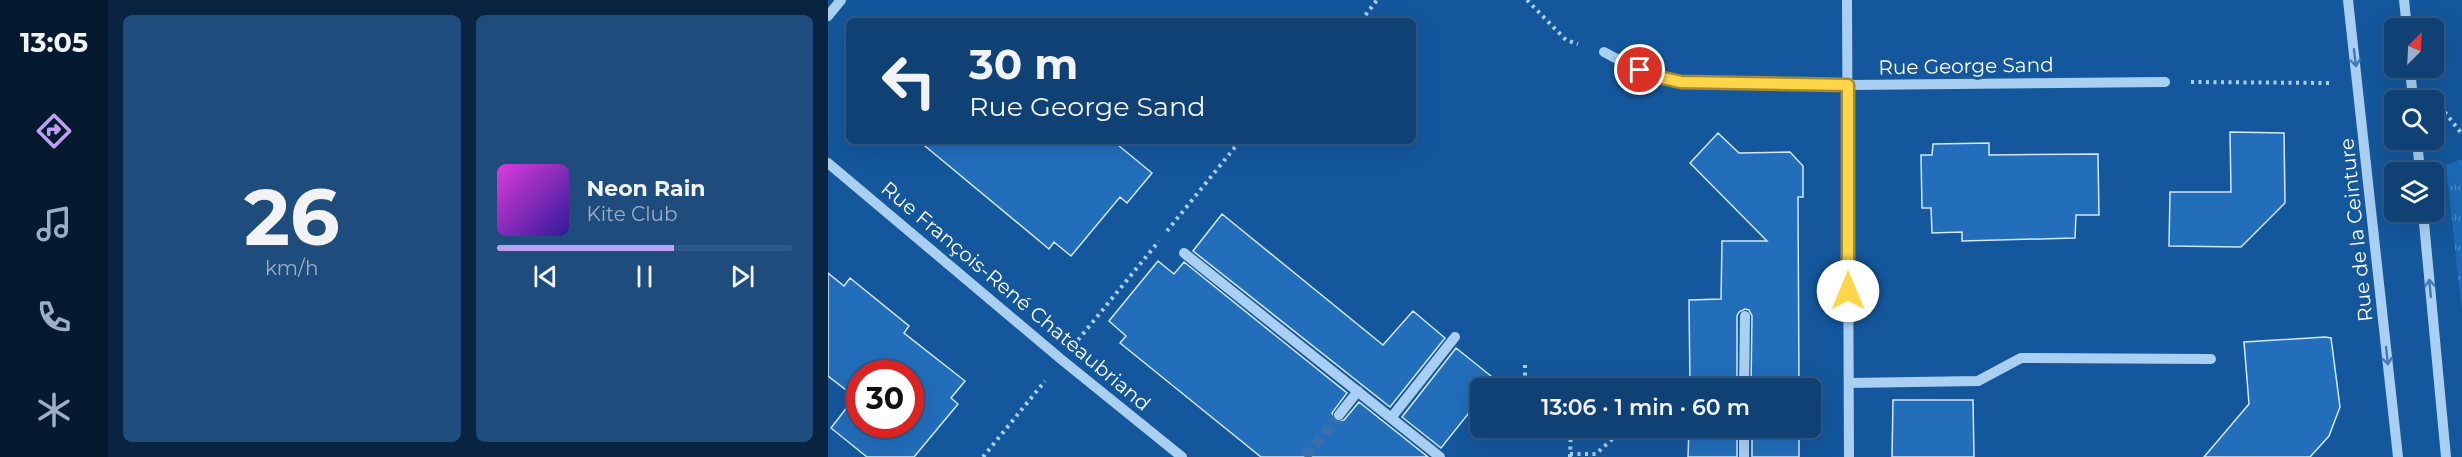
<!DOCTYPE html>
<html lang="fr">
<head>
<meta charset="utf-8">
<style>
	body { margin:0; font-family:Montserrat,sans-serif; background:#1d4c7d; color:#f1f3f6; height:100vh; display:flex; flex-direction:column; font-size:22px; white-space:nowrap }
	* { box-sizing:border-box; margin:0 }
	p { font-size:20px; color:#9bafc5 }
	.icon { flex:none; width:33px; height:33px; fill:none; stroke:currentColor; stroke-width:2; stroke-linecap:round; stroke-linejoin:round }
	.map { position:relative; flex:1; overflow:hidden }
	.side { display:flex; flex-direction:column; gap:15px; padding:15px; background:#082440; width:720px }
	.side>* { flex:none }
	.top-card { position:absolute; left:18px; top:18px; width:570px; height:126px; border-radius:9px; box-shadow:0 6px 24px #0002,0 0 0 2px #2f5a87; background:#0f4175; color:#f1f3f6; overflow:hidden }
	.needle { width:39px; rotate:24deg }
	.tools { position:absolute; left:1556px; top:18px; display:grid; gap:12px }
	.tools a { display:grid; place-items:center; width:60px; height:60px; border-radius:9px; background:#0f4175; box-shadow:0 6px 24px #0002,0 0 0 2px #2f5a87; font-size:30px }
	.speed { position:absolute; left:18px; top:360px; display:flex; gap:12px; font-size:30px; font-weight:700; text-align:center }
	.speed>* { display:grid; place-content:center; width:78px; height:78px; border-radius:50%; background:#0f4175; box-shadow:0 6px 24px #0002,0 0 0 2px #2f5a87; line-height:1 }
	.speed .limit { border:9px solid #d22; background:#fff; color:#111 }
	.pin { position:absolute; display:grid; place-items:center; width:51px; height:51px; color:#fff; margin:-26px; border:3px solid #fff; border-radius:50%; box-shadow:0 2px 6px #0007 }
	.me { position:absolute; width:66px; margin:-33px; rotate:0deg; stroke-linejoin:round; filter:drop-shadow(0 0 4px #0008) }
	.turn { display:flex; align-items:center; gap:21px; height:126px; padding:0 24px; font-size:27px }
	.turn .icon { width:78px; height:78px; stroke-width:2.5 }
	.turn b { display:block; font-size:42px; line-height:51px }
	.side .widget { flex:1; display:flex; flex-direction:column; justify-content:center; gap:9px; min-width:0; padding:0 21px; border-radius:9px; background:#1d4c7d }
	.side .dial { align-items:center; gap:0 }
	.dial b { font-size:78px; line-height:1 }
	.song { display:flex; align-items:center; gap:18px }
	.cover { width:72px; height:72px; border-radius:9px; background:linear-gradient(135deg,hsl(300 70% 55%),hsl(250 70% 35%)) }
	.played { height:6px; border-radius:3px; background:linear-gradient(90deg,#bca0f2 60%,#2f5a87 60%) }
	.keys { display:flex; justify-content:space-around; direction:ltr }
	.side .tiles { flex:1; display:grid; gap:15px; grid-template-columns:repeat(2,1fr) }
	.trip { position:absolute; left:642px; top:378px; width:351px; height:60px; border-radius:9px; background:#0f4175; box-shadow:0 6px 24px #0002,0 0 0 2px #2f5a87; font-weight:600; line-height:60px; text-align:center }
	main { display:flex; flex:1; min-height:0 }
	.tab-bar { display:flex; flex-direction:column; width:108px; justify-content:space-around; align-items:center; background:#061a2f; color:#9bafc5 }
	.tab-bar .icon { width:42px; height:42px }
	.tab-bar .active { color:#bca0f2 }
	.tab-bar b { font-size:27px; color:#f1f3f6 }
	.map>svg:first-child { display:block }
</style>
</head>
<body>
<main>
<nav class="tab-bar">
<b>13:05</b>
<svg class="icon active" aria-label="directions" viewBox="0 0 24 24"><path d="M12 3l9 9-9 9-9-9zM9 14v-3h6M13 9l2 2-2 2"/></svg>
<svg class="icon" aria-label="music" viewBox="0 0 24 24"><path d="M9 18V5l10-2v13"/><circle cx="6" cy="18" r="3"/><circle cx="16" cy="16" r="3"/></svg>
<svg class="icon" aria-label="phone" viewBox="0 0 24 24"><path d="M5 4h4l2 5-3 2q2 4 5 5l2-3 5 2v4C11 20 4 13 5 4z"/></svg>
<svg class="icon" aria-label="climate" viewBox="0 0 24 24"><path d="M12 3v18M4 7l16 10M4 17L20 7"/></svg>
</nav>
<section class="side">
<div class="tiles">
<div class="widget dial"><b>26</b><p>km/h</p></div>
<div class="widget">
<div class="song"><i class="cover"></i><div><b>Neon Rain</b><p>Kite Club</p></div></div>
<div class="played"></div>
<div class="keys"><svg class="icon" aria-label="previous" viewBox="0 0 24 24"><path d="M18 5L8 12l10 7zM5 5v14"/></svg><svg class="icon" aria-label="pause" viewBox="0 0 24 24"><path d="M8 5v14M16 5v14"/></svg><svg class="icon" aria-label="next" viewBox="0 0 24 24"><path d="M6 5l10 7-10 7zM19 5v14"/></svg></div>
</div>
</div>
</section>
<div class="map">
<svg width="1634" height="457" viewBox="0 0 1634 457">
	<defs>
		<pattern id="grass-tufts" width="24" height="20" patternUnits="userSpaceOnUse" patternTransform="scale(1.5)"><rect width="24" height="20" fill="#1c6ab6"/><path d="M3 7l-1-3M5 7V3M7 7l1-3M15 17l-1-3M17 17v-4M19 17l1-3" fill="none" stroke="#4988c5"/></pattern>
	</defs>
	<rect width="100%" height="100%" fill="#14579c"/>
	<path fill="url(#grass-tufts)" d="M 1634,159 L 1634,312 L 1618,165 Z"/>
	<path fill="#226ebb" stroke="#d1e8fd" stroke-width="1.5" fill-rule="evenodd" d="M 1402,132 L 1456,133 L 1457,203 L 1413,247 L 1341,246 L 1342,192 L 1403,192 Z
		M 890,133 L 911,153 L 962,152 L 975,166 L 975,197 L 970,197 L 971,388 L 923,388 L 924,316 L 921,310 L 917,309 L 911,312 L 909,316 L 909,388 L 862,388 L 861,300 L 893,299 L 894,241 L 939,241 L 862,163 Z
		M 91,141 L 285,141 L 324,173 L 299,203 L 292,197 L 243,256 L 226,242 L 221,249 Z
		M 1161,143 L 1161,155 L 1270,154 L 1271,215 L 1248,215 L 1247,238 L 1134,241 L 1134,232 L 1104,233 L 1103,208 L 1094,208 L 1093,155 L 1104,155 L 1105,144 Z
		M 394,214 L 555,345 L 585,311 L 617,338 L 562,407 L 365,251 Z
		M 330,261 L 346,274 L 356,262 L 519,393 L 504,413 L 507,421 L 516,420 L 531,402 L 600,457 L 433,457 L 292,343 L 298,336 L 281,321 Z
		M 0,273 L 16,286 L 22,278 L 81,326 L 76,333 L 137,381 L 123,398 L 130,404 L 86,457 L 39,457 L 3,428 L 27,397 L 0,376 ZM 32,374 L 82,374 L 82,424 L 32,424 Z
		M 1497,337 L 1503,338 L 1512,407 L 1501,436 L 1482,457 L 1376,457 L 1421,404 L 1416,342 Z
		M 628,348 L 668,380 L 661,388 L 652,388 L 652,399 L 613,448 L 574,417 Z
		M 1065,400 L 1145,400 L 1146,457 L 1064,457 Z
		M 861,428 L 909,428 L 909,457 L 860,457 Z
		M 924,428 L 971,428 L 971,457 L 924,457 Z"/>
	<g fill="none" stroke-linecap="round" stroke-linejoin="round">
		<path stroke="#3770ab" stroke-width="10" stroke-dasharray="10 5" stroke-linecap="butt" d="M 477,457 L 511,415"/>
		<path stroke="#a9cff3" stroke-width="4" stroke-dasharray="3 4.5" stroke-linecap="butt" d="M 699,0 L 738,40 L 750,44
			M 533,21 L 549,0
			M 1363,82 L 1502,83
			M 1612,106 L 1634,134
			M 339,231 L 412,141
			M 250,340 L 331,241
			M 697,365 L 697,381 L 705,388
			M 742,454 L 768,454 L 796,428
			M 155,457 L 217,381
			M 742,457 L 743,428"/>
		<path stroke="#a9cff3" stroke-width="10" d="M 1019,0 L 1021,457
			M 1520,0 L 1570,457
			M 1576,0 L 1579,28
			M 0,16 L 13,0
			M 776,52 C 801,66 824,76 853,82 L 1020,85 L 1337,82
			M 1582,68 L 1585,100
			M 1589,140 L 1592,172
			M 0,163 L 234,360 L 354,457
			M 1595,212 L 1618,457
			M 356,253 L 612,457
			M 1021,383 L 1150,381 L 1193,358 L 1383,359
			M 916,388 L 917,316
			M 511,415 L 530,391
			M 563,418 L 627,337
			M 916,457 L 916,428"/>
	</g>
	<defs><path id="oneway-shaft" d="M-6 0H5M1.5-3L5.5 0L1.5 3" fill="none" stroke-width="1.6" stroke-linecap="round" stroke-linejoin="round" transform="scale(1.5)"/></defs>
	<g stroke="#417bb6">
		<use href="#oneway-shaft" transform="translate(1527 58) rotate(83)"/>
		<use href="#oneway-shaft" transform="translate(1602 288) rotate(-95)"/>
		<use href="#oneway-shaft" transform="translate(1559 356) rotate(84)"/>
	</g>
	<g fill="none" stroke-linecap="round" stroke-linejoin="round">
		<defs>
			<path id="route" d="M 812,70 L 826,76 L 853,82 L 1020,85 L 1020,291"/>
		</defs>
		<use href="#route" stroke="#a68a30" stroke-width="15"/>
		<use href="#route" stroke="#ffd54a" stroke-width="10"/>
	</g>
	<g text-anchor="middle" stroke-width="6" stroke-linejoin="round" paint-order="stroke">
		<g font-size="20" fill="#fff" stroke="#14579c">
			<text transform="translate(1138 66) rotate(-1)" y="7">Rue George Sand</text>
			<text transform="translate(1528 230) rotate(-96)" y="7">Rue de la Ceinture</text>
			<text transform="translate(188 296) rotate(40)" y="7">Rue François-René Chateaubriand</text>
		</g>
	</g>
</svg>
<div class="tools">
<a><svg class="needle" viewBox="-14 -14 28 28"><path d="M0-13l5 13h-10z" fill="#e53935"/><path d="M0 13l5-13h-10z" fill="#9bafc5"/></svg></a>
<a><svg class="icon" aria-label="search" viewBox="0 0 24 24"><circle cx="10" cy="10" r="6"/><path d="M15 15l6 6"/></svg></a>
<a><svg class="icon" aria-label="layers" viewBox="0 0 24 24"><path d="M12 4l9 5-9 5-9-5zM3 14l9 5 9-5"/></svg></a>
</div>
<div class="speed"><div class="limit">30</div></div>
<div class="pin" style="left:812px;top:70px;background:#d93025"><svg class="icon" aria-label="arrive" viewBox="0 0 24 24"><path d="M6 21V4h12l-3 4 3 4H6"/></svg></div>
<svg class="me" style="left:1020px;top:291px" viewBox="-20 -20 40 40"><circle r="19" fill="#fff"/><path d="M0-13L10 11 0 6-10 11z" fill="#ffd54a"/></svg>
<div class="trip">13:06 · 1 min · 60 m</div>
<div class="top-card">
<div class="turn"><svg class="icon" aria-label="left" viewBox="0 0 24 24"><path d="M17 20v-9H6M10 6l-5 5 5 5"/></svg><div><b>30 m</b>Rue George Sand</div></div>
</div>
</div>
</main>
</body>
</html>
